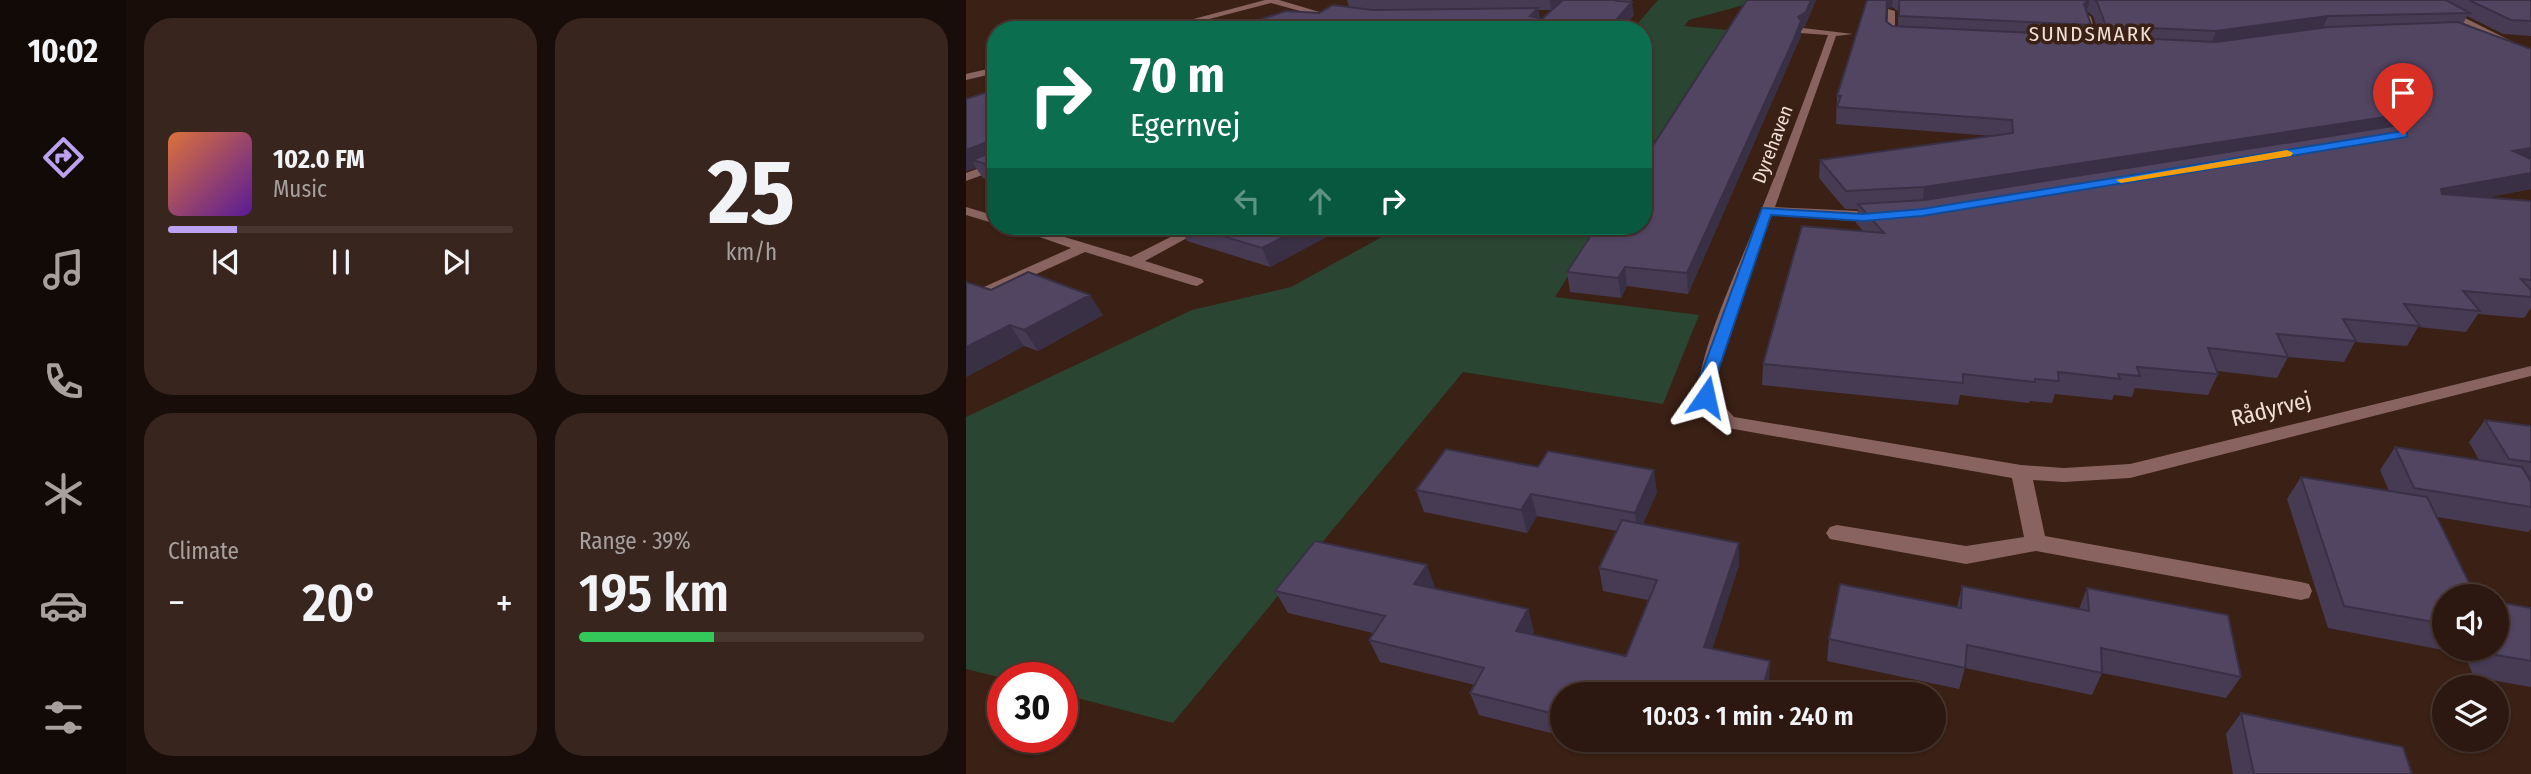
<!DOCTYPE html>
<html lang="en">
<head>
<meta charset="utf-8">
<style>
	body { margin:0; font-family:"Fira Sans Condensed",sans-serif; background:#38251e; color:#f1f3f6; height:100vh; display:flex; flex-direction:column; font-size:26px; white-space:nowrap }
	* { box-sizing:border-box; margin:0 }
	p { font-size:23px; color:#a6a09f }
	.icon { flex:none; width:38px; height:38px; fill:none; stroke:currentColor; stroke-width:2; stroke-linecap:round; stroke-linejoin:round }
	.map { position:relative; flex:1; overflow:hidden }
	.side { display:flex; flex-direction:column; gap:18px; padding:18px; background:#180d09; width:840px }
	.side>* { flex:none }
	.hud { position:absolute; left:21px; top:21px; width:665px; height:214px; border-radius:28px; box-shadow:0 2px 5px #0004,0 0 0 2px #483730; background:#0b6e4f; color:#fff; overflow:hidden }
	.fabs { position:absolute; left:1466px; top:584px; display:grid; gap:14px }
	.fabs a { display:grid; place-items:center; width:77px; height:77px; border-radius:50%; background:#2c1810; box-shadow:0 2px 5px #0004,0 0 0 2px #483730; font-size:35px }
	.speed { position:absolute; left:21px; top:662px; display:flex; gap:14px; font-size:35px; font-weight:700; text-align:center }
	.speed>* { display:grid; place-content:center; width:91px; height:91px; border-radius:50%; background:#2c1810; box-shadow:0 2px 5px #0004,0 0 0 2px #483730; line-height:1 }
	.speed .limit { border:10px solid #d22; background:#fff; color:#111 }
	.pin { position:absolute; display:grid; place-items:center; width:60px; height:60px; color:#fff; margin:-72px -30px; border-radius:50% 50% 50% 0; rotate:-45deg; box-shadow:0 0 7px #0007 }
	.pin .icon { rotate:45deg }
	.me { position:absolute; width:77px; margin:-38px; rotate:11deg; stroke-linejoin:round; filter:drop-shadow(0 0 5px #0008) }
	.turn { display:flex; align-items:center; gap:24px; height:147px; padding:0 28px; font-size:32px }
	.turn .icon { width:91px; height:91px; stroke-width:2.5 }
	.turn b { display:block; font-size:49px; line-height:60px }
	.lanes { display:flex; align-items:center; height:66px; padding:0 28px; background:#0003; justify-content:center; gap:35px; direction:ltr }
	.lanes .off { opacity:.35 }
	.big { font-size:52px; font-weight:600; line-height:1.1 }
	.side .tile { flex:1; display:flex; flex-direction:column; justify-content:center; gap:10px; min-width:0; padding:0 24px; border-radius:28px; background:#38251e }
	.side .dial { align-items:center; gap:0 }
	.dial b { font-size:91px; line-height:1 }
	.song { display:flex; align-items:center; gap:21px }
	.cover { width:84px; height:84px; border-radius:10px; background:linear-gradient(135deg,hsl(20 70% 55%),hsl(270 70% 35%)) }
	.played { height:7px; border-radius:4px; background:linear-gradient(90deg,#bca0f2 20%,#483730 20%) }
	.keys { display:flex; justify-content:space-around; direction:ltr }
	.heat { display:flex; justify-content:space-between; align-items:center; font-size:38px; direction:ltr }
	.charge { height:10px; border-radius:5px; background:linear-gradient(90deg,#34c759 39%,#483730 0) }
	.side .tiles { flex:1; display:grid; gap:18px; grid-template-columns:repeat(2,1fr) }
	.trip { position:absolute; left:584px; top:682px; width:396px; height:70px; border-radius:35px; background:#2c1810; box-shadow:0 2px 5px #0004,0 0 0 2px #483730; font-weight:600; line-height:70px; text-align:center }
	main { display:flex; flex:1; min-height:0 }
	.tabs { display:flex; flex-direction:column; width:126px; justify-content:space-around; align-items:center; background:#120a06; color:#a6a09f }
	.tabs .icon { width:49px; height:49px }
	.tabs .on { color:#bca0f2 }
	.tabs b { font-size:32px; color:#f1f3f6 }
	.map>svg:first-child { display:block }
</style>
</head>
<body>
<main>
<nav class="tabs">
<b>10:02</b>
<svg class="icon on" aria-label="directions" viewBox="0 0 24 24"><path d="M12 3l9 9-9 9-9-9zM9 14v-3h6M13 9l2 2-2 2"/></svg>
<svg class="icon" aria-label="music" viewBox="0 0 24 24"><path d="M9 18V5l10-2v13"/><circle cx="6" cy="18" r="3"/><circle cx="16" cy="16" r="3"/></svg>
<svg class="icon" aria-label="phone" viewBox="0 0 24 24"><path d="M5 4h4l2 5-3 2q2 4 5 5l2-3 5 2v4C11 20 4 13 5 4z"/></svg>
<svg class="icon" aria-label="climate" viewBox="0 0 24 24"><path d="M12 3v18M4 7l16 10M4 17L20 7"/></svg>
<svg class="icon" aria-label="car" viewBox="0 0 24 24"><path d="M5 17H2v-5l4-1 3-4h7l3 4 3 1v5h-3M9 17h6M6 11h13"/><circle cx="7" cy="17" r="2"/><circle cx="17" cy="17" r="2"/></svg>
<svg class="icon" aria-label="filters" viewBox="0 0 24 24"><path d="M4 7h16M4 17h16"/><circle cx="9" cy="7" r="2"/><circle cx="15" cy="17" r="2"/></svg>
</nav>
<section class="side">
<div class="tiles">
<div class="tile">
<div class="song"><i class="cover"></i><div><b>102.0 FM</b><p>Music</p></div></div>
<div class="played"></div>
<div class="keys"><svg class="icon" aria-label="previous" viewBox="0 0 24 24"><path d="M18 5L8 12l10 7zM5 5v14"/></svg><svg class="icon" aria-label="pause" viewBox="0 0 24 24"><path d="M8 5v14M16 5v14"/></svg><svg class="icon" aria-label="next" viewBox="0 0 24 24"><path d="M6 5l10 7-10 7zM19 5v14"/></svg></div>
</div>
<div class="tile dial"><b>25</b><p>km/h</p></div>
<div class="tile"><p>Climate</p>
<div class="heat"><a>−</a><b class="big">20°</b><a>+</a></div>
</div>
<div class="tile"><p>Range · 39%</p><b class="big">195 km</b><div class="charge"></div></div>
</div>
</section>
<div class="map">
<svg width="1565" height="774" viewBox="0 0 1565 774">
	<rect width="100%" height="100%" fill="#3a2015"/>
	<path fill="#2a4632" d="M 692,0 L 796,0 L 723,20 L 718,26 L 761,30 L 677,159 L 677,30 L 666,30 Z
		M 436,226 L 634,226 L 589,297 L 733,315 L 697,404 L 497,372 L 207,723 L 96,694 L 96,677 L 37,678 L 0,669 L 0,417 L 226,310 L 325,287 Z"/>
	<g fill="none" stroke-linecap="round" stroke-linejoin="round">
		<path fill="#886360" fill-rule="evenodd" d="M 299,0 L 313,0 L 367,16 L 363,19 L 305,3 L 201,30 L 186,30 Z
			M 1453,0 L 1463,0 L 1565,51 L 1565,58 Z
			M 922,9 L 929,11 L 929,32 L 939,33 L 939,37 L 925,38 L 921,35 Z
			M 1121,14 L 1125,17 L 1133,47 L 1125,45 L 1117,17 Z
			M 837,28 L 887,34 L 870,36 L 809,207 L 915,212 L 922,216 L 915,220 L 806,215 L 781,280 L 750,379 L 749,396 L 768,417 L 1055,465 L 1098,468 L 1164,464 L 1565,366 L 1565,376 L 1164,478 L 1098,482 L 1067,480 L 1079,536 L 1335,582 L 1343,584 L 1346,591 L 1343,598 L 1335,600 L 1070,551 L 1000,564 L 864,539 L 860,533 L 864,527 L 871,525 L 1000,546 L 1058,537 L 1046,478 L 762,428 L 756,426 L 731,397 C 734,351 767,279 785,235 C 812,170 838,102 862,35 L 834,33 Z
			M 30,67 L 30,73 L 0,80 L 0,74 Z
			M 30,162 L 30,170 L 0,181 L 0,173 Z
			M 0,207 L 30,216 L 30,224 L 0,215 Z
			M 42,226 L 62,226 L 165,257 L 226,226 L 243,226 L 179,261 L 236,279 L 238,282 L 231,286 L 226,285 L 119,252 L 0,306 L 0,295 L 105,248 Z"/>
	</g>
	<path fill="#473b54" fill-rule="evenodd" d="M 381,0 L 666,0 L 664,2 L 668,15 L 655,30 L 284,23 L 353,13 L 383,7 ZM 572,10 L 585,10 L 576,19 L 574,18 Z
		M 781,0 L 850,0 L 839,26 L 835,29 L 835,36 L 826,56 L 722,294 L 661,286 L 655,298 L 604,292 L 601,272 L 677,226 Z
		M 901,0 L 1565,0 L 1565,36 L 1537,34 L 1501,16 L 1497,24 L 1565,49 L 1565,189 L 1519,198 L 1565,201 L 1565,308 L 1558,318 L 1512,314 L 1500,332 L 1452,327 L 1441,346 L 1389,342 L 1378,362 L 1322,357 L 1311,378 L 1251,371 L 1252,374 L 1242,395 L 1169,388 L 1166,397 L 1148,395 L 1146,400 L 1089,394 L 1086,403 L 1064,401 L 1063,403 L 994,395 L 992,405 L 796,385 L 797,364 L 898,232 L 890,223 L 892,209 L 879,209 L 853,178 L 854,160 L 1027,136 L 870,124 L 871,96 ZM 926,7 L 932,11 L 932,26 L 926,26 L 920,21 L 920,8 ZM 1121,11 L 1127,16 L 1134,36 L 1122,36 L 1125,25 Z
		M 30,89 L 30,182 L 17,178 L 10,168 L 0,171 L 0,99 Z
		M 167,226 L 381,226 L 304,267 L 221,241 L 215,229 L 202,235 Z
		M 25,290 L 137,315 L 72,351 L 58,346 L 0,377 Z
		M 1519,420 L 1565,426 L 1565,529 L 1562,532 L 1471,517 L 1479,597 L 1479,649 L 1531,649 L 1565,608 L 1565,687 L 1508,677 L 1498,654 L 1362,628 L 1321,499 L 1335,477 L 1423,491 L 1414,470 L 1429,447 L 1513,460 L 1503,442 Z
		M 450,490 L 691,492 L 677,524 L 773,543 L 773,565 L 746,649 L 803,683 L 800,695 L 597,695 L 597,736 L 513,715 L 504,693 L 509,685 L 414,662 L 403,640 L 407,633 L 322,613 L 309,591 L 469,587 L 468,589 L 562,609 L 568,632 L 566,635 L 660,656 L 682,600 L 637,591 L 633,568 L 651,531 L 571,516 L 561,533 L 458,512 Z
		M 996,586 L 1113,609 L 1121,588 L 1275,677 L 1260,698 L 1136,673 L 1126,695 L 999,668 L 993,689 L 861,661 L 863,639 L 991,607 Z
		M 1275,713 L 1446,774 L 1267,774 L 1260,734 Z
		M 615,740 L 650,740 L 647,748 Z
		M 743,740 L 789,740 L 786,750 Z"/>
	<path fill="#393045" d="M 584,0 L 598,0 L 585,10 Z
		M 845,0 L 850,0 L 839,26 L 835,29 L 835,36 L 826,56 L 722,294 L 721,273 L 832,17 Z
		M 921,0 L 927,0 L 926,7 L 920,9 Z
		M 1122,0 L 1124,0 L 1121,11 L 1115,18 L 1118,4 Z
		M 666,2 L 668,15 L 655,30 L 641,30 Z
		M 572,8 L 574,22 L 564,16 Z
		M 1362,16 L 1356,30 L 1245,45 L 1250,31 Z
		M 1445,113 L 1437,129 L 956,205 L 958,187 Z
		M 21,142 L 30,157 L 6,160 L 10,168 L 0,171 L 0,150 Z
		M 1565,148 L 1565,163 L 1547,151 Z
		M 1565,173 L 1565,189 L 1465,208 L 1475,189 Z
		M 197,226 L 213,226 L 215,229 L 202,235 Z
		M 338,226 L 381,226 L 304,267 L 296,248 Z
		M 659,267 L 661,286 L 655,298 L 652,278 Z
		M 124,295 L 137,315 L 72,351 L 58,330 Z
		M 44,325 L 58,346 L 0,377 L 0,347 Z
		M 688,470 L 691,492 L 672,535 L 669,513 Z
		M 565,494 L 571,516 L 561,533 L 555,510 Z
		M 773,543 L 773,565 L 740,669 L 738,647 Z
		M 461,565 L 469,587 L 457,607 L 448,584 Z
		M 562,609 L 568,632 L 557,653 L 550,631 Z
		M 804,661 L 803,683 L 800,695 L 795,695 Z
		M 646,740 L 650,740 L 647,748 Z"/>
	<path fill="#524562" stroke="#393045" stroke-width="2" d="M 597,0 L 652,0 L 651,1 L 666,2 L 641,30 L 235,30 L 258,22 L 284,23 L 320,11 L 353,13 L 367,5 L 406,10 L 572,8 L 564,16 L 576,19 Z
		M 781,0 L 845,0 L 840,12 L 832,17 L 835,21 L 827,41 L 721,273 L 659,267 L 652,278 L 601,272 L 631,226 L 677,226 L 677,161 Z
		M 901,0 L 921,0 L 920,21 L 926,26 L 1250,42 L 1362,27 L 1492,22 L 1565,49 L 1565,148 L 1547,151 L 1565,159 L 1565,173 L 1475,189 L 1476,194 L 1565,201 L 1565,280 L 1555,279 L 1565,290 L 1565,297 L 1497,291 L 1514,311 L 1438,304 L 1454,326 L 1377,319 L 1390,341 L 1311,334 L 1322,357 L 1242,348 L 1252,374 L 1171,367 L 1174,376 L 1152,374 L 1154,379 L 1092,372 L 1093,381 L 1069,379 L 1069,382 L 997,374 L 997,383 L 797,364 L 836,226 L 918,233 L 892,204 L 959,200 L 1446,123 L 1454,117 L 1445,113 L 958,187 L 880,191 L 854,160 L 1047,133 L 1046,120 L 871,107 L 875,96 L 871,96 Z
		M 933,0 L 1122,0 L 1118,4 L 1125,25 L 933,16 Z
		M 1128,0 L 1480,0 L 1504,13 L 1362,16 L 1250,31 L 1140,26 L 1131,2 Z
		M 1503,0 L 1565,0 L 1565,21 L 1545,20 Z
		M 30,89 L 30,167 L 6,160 L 21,154 L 21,142 L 0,150 L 0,99 Z
		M 223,226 L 338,226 L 296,248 Z
		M 62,272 L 124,295 L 58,330 L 44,325 L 0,347 L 0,282 L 25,290 Z
		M 1519,420 L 1565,426 L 1565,462 L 1543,459 Z
		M 1429,447 L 1556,467 L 1565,482 L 1565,507 L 1448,488 Z
		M 480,449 L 572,467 L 582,451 L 688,470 L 669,513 L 565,494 L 555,510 L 450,490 Z
		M 1335,477 L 1461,497 L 1510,597 L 1479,597 L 1479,624 L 1378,606 Z
		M 656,520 L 773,543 L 738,647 L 804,661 L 795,695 L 597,695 L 597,716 L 504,693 L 518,668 L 403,640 L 419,616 L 309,591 L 349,541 L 461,565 L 448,584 L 562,609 L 550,631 L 660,656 L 691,580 L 633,568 Z
		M 874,584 L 995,608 L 996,586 L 1123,611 L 1121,588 L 1262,615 L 1275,677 L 1135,648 L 1136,673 L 1001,645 L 999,668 L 863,639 Z
		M 1531,602 L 1565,608 L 1565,661 L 1530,655 L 1528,649 L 1531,649 Z
		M 1275,713 L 1437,747 L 1446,774 L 1288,774 Z"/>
	<path fill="#1a73e8" stroke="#114b97" stroke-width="2" d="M 1437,131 L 1441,132 L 1441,137 L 956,216 L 897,221 L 805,215 L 749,380 L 748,397 L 740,403 L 732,397 L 733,380 L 796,208 L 897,214 L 956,209 Z"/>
	<path fill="#f59e0b" d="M 1321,150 L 1327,153 L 1325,156 L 1155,183 L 1150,180 Z"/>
	<g text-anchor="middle" stroke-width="7" stroke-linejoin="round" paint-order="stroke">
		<g font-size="19" fill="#f1dfd8" stroke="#3a2015">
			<text transform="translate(806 144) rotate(-69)" y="7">Dyrehaven</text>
		</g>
		<g font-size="21" letter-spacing="2" fill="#f1dfd8" stroke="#3a2015">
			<text x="1125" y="41">SUNDSMARK</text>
		</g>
		<g font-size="23" fill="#f1dfd8" stroke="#3a2015">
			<text transform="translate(1305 409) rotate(-14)" y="8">Rådyrvej</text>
		</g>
	</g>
</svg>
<div class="fabs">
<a><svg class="icon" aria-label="sound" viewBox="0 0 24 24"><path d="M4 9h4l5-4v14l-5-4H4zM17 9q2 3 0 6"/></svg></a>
<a><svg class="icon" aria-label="layers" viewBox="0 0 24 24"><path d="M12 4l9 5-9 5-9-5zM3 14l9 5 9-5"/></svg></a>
</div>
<div class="speed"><div class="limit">30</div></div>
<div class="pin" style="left:1437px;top:135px;background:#d93025"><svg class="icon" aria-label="arrive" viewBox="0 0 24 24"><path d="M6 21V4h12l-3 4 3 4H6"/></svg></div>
<svg class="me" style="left:740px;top:397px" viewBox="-20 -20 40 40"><path d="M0-17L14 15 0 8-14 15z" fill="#1a73e8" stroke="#fff" stroke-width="4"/></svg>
<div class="trip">10:03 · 1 min · 240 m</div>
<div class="hud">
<div class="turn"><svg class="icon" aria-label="right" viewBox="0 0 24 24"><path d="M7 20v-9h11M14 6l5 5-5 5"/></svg><div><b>70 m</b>Egernvej</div></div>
<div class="lanes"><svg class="icon off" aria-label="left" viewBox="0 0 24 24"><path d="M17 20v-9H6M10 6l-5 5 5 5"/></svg><svg class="icon off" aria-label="ahead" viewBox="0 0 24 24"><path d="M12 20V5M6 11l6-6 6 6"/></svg><svg class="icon" aria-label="right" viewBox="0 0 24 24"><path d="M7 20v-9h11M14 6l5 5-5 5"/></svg></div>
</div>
</div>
</main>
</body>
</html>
